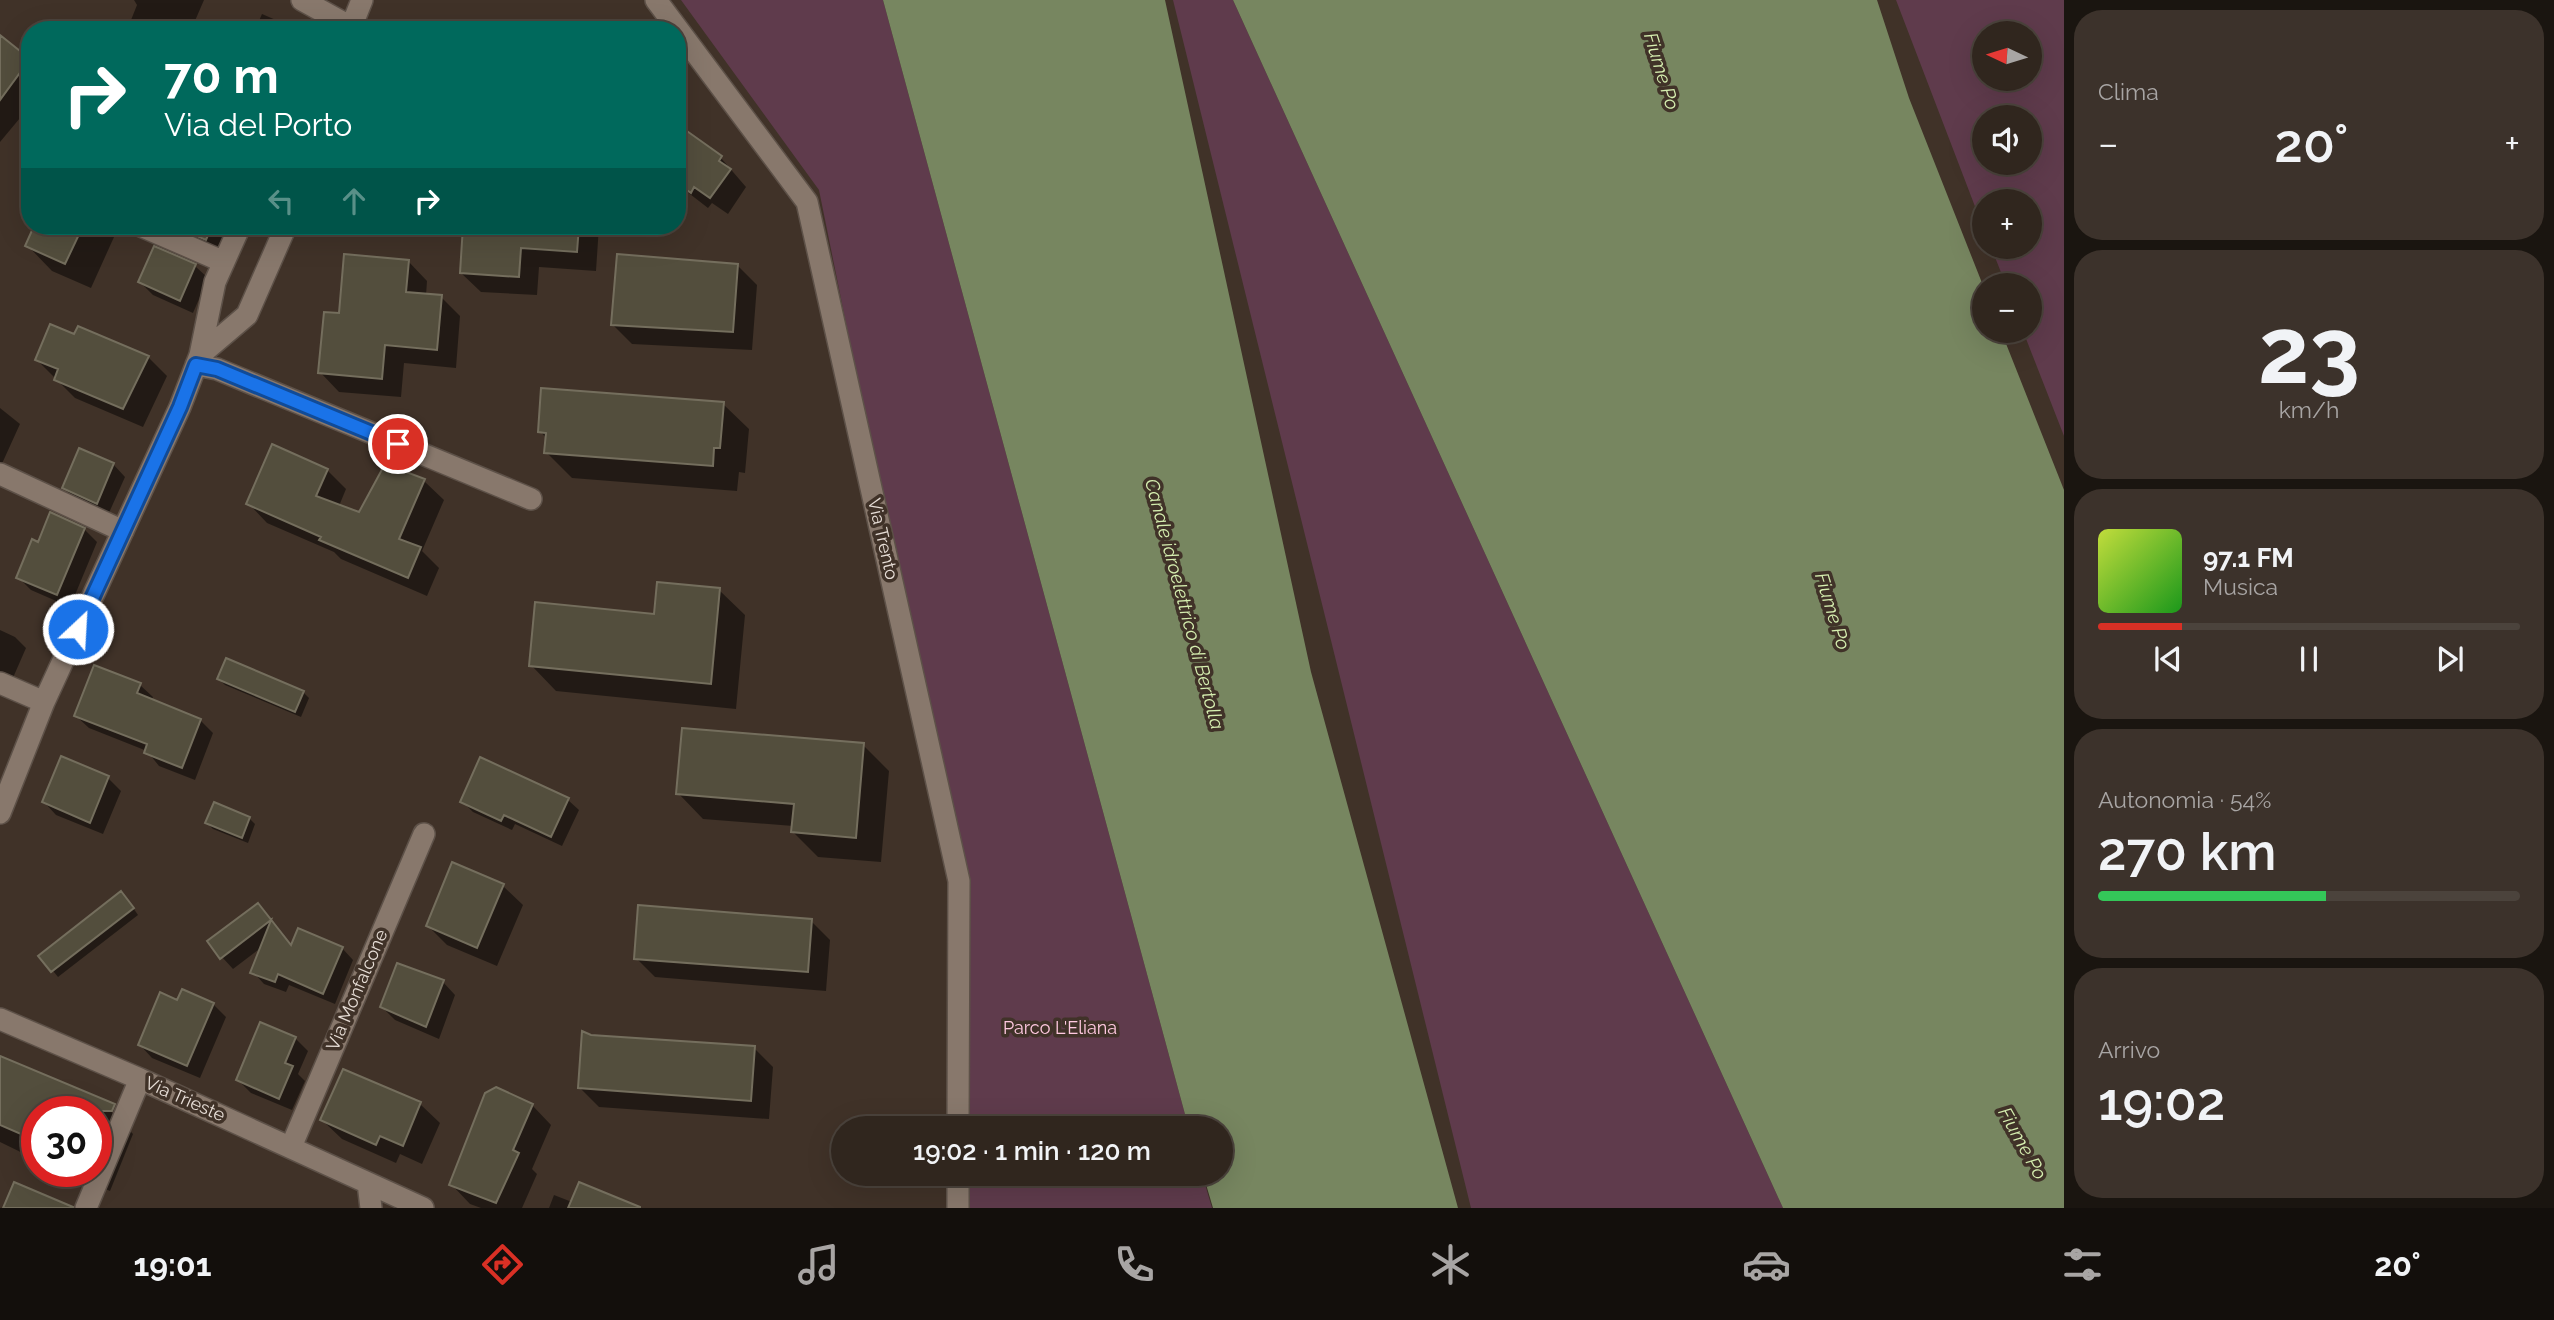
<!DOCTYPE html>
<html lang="it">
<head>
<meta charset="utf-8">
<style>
	body { margin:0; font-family:Raleway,sans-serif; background:#3c322b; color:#f1f3f6; height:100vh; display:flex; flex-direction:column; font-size:26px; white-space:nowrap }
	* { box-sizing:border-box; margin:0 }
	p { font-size:23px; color:#a8a5a4 }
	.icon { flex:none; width:38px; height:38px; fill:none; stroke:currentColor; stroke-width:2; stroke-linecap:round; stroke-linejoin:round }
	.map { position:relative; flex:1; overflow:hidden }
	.sheet { display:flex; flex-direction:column; gap:10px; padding:10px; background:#1a1510; width:490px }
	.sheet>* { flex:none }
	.banner { position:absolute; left:21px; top:21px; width:665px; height:214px; border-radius:28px; box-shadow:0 7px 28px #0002,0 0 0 2px #4b433c; background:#00695c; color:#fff; overflow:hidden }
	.needle { width:46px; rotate:274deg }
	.controls { position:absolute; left:1972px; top:21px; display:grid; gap:14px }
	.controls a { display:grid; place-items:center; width:70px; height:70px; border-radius:50%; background:#30261e; box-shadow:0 7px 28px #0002,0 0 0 2px #4b433c; font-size:35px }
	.speed { position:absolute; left:21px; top:1096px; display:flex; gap:14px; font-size:35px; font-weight:700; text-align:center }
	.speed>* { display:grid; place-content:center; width:91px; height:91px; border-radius:50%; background:#30261e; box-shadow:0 7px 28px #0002,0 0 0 2px #4b433c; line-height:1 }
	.speed .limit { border:10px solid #d22; background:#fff; color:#111 }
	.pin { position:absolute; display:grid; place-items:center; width:60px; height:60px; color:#fff; margin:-30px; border:4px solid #fff; border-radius:50%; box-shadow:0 2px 7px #0007 }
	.me { position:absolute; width:77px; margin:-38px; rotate:25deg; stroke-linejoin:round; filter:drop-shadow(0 0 5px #0008) }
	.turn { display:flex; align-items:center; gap:24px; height:147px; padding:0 28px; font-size:32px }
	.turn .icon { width:91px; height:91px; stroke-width:2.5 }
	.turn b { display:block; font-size:49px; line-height:60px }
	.lanes { display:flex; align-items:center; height:66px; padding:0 28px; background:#0003; justify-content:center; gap:35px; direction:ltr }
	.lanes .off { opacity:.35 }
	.big { font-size:52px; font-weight:600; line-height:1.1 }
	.sheet .tile { flex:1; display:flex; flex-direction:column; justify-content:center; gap:10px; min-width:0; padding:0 24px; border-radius:28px; background:#3c322b }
	.sheet .dial { align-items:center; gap:0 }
	.dial b { font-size:91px; line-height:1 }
	.song { display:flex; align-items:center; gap:21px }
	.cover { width:84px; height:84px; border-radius:10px; background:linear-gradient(135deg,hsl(70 70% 55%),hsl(120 70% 35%)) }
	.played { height:7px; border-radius:4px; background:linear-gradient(90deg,#d93025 20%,#4b433c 20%) }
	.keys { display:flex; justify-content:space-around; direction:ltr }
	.heat { display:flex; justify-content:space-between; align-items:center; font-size:38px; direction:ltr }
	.charge { height:10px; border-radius:5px; background:linear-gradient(90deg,#34c759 54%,#4b433c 0) }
	.trip { position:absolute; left:831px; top:1116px; width:402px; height:70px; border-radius:35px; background:#30261e; box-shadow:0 7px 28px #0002,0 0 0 2px #4b433c; font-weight:600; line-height:70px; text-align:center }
	.menu { display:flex; height:112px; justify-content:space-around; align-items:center; background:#130f0c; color:#a8a5a4 }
	.menu .icon { width:49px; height:49px }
	.menu .current { color:#d93025 }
	.menu b { font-size:32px; color:#f1f3f6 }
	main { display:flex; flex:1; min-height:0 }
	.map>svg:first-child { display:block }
</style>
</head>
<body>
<main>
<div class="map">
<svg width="2064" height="1208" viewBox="0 0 2064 1208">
	<rect width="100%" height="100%" fill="#403228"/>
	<path fill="#5f3b4c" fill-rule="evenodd" d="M 681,0 L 883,0 L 1189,1129 L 960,1129 L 959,881 L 819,190 Z
		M 1173,0 L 1233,0 L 1783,1208 L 1471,1208 Z
		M 1896,0 L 2064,0 L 2064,436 L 2023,331 L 2030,331 L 2030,285 L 2006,285 L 1991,247 L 2030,247 L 2030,201 L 1984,201 L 1984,230 ZM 1984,33 L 2030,33 L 2030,79 L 1984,79 ZM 1984,117 L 2030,117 L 2030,163 L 1984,163 Z
		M 960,1174 L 1202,1174 L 1212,1208 L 961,1208 Z"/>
	<path fill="#778660" d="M 883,0 L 1165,0 L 1311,672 L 1458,1208 L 1213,1208 L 1203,1174 L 1222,1174 L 1222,1129 L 1189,1129 Z
		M 1233,0 L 1877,0 L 1909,98 L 1984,288 L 1984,331 L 2001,331 L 2064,490 L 2064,1208 L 1783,1208 Z"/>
	<path fill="#0007" d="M 134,0 L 204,0 L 191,30 L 127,30 L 137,5 Z
		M 262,14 L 299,30 L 255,30 Z
		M 0,37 L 30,61 L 30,106 L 0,142 Z
		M 677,126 L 721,158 L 746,187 L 728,214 L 712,203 L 708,208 L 677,184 Z
		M 36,226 L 119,226 L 91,288 L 52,271 L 27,245 Z
		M 171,226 L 238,226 L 225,255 L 180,235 Z
		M 465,226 L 599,226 L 596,271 L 539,267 L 537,295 L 481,292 L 461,273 Z
		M 408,261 L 427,281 L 426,296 L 441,297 L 460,316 L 456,368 L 404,363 L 401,397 L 339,392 L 320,372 L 340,315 Z
		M 195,266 L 208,278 L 193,313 L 153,295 L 140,282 Z
		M 738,266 L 757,285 L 752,350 L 632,344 L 613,325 Z
		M 75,336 L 148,357 L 167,376 L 143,427 L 75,398 L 37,360 Z
		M 723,404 L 749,429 L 745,473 L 739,472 L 737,491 L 572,478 L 546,452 L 547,439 L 540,431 Z
		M 0,408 L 20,424 L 0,468 Z
		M 113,464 L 125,477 L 108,515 L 77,501 L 64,488 Z
		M 386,466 L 424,481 L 444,500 L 422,551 L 439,568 L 427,596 L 341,559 L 334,552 L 267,523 L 248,503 L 327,470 L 346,489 L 339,506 L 360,514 Z
		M 84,529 L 97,542 L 70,607 L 31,590 L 18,577 Z
		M 719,590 L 745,615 L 736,709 L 556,691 L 531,665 Z
		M 0,630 L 15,637 L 26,648 L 12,680 L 0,675 Z
		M 219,679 L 303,692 L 309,698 L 301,717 L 225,685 Z
		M 140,685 L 153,697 L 151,701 L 200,720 L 213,733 L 195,780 L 159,766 L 147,751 L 89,728 L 76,716 Z
		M 863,745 L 889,771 L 881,862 L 818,857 L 793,832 L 793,826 L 703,819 L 678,793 Z
		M 62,758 L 108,778 L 121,791 L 103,834 L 56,815 L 44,802 Z
		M 568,800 L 579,810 L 562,846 L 515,824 L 512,830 L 473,812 L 462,801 Z
		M 249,818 L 255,824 L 248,843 L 213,829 L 207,823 Z
		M 453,865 L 503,886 L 523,905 L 497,966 L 447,945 L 428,926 Z
		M 127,899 L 138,915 L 58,977 L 41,956 Z
		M 258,905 L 292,946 L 342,948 L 353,960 L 335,1004 L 289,985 L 286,992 L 264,984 L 253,972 L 262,947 L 233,969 L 222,957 Z
		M 811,921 L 830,940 L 826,991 L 655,977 L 636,958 Z
		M 443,982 L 455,995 L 439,1039 L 395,1020 L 382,1007 Z
		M 178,1002 L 213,1004 L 226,1017 L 200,1078 L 152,1058 L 140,1045 Z
		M 590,1036 L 754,1048 L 773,1067 L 769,1119 L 599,1107 L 580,1088 Z
		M 295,1038 L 308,1051 L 298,1074 L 305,1081 L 292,1110 L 251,1093 L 238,1080 Z
		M 0,1058 L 98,1098 L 133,1134 L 110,1191 L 62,1171 L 96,1171 L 96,1111 L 37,1111 L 37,1160 L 0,1142 Z
		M 344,1071 L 420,1104 L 440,1123 L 422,1164 L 400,1154 L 396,1163 L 342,1139 L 322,1120 Z
		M 532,1105 L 551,1125 L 532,1169 L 537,1174 L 522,1208 L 481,1208 L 470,1204 L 451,1184 Z
		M 554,1195 L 572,1202 L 620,1208 L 549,1208 Z"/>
	<path fill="#534e3d" stroke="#746e5d" stroke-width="2" d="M 0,35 L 30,59 L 0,100 Z
		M 677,124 L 722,156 L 719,161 L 731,169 L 710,198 L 694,187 L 691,193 L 677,183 Z
		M 34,226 L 83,226 L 65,264 L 25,246 Z
		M 173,226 L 212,226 L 206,240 Z
		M 463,226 L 579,226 L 577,252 L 521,248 L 519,277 L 460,273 Z
		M 154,246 L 196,264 L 180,301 L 138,282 Z
		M 344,254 L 409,260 L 406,292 L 442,295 L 437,350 L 385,345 L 382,379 L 318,373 L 324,312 L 339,313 Z
		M 617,254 L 738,264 L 733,332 L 611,325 Z
		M 50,324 L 74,334 L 78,326 L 149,356 L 123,409 L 54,380 L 58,369 L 35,360 Z
		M 541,388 L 724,402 L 720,448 L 714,448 L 713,466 L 544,453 L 546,433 L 538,432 Z
		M 272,444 L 328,469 L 316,496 L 359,512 L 385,464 L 425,479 L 399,539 L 421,547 L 408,578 L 319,540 L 321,537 L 246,504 Z
		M 79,448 L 114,463 L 97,504 L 62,488 Z
		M 50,512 L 85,528 L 57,595 L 16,578 L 32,539 L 38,542 Z
		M 657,582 L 720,588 L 711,684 L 529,666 L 535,602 L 654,614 Z
		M 226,658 L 304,691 L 295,712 L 217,679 Z
		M 94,665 L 141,683 L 137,693 L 201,719 L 182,768 L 144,753 L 147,744 L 74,716 Z
		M 682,728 L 864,743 L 856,838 L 791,832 L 794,804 L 676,794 Z
		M 61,756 L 109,776 L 90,823 L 42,802 Z
		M 480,757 L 569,798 L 551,837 L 504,815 L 501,821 L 460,802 Z
		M 214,802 L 250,817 L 242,838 L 205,823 Z
		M 452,862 L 504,884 L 477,948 L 426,926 Z
		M 121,891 L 134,908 L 51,972 L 38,956 Z
		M 258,903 L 291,945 L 298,928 L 343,947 L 323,994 L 278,974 L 275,982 L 250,973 L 271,920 L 220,959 L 207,941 Z
		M 638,905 L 812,919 L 808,972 L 634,959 Z
		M 397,963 L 444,980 L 426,1027 L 380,1007 Z
		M 182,989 L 214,1003 L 187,1066 L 138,1045 L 160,992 L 177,1000 Z
		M 260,1022 L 296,1037 L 285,1063 L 293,1066 L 279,1099 L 236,1080 Z
		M 582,1031 L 591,1035 L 755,1046 L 751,1101 L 578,1088 Z
		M 0,1056 L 115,1104 L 112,1111 L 37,1111 L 37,1141 L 0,1125 Z
		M 343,1069 L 421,1102 L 403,1146 L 380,1136 L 376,1145 L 320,1120 Z
		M 496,1087 L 533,1104 L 513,1150 L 519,1153 L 496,1203 L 449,1185 L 485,1093 Z
		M 14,1182 L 73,1207 L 73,1208 L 3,1208 Z
		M 579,1182 L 640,1207 L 640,1208 L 568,1208 Z"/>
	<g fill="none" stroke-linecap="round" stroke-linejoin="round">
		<defs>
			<path id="street" d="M 302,0 L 351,27
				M 656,0 L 807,202 L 959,881 L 958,1129
				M 350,30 L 362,0
				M 141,226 L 224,262
				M 200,355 L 247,315 L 286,226
				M 196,365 L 217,369 L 531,499
				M 0,474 L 123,531
				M 0,683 L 44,702
				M 0,813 L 44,702 L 180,407 L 200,355 L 215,282 L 240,226
				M 0,1019 L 140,1079 L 423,1208
				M 291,1147 L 424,834
				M 368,1183 L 371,1208
				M 86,1208 L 140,1079
				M 958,1208 L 958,1174"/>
		</defs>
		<use href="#street" stroke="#5d5148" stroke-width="24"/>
		<use href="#street" stroke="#88786c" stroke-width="21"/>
	</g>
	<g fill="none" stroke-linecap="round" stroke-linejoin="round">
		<defs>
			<path id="route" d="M 78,629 L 180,407 L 196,365 L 217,369 L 398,444"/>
		</defs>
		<use href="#route" stroke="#114b97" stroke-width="18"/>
		<use href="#route" stroke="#1a73e8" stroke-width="12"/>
	</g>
	<g text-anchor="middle" stroke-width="7" stroke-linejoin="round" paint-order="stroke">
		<g font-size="18" fill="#e7ded7" stroke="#403228">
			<text transform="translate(883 539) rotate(77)" y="6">Via Trento</text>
			<text transform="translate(357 990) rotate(-67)" y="6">Via Monfalcone</text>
			<text transform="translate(185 1099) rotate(24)" y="6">Via Trieste</text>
		</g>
		<g font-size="18" fill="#ffc8e0" stroke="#403228">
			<text x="1060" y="1034">Parco L'Eliana</text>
		</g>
		<g font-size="19" font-style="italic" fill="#d6efb0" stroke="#403228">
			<text transform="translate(1662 71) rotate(73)" y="7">Fiume Po</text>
			<text transform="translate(1185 604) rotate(75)" y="7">Canale idroelettrico di Bertolla</text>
			<text transform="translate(1833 611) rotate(73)" y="7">Fiume Po</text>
			<text transform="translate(2023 1143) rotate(61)" y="7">Fiume Po</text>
		</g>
	</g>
</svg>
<div class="controls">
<a><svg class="needle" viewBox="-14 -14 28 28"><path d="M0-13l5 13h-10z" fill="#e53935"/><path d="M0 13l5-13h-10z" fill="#a8a5a4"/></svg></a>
<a><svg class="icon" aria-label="sound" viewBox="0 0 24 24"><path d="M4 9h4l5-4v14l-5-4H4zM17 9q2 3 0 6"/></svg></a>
<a>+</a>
<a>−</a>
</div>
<div class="speed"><div class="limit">30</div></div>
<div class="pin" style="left:398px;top:444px;background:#d93025"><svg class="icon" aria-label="arrive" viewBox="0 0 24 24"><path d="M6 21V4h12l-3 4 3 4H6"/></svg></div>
<svg class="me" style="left:78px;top:629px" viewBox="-20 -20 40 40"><circle r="17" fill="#1a73e8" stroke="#fff" stroke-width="3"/><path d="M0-11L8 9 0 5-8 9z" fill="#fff"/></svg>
<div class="trip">19:02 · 1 min · 120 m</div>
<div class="banner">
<div class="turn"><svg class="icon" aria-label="right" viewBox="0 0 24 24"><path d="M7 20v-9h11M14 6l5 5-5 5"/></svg><div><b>70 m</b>Via del Porto</div></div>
<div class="lanes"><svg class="icon off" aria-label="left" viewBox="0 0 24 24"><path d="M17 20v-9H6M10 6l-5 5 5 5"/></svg><svg class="icon off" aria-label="ahead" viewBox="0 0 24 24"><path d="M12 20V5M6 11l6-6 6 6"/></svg><svg class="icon" aria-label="right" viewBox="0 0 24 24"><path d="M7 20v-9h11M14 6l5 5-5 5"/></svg></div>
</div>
</div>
<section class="sheet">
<div class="tile"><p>Clima</p>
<div class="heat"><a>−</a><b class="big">20°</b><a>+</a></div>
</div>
<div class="tile dial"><b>23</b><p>km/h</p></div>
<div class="tile">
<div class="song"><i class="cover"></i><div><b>97.1 FM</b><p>Musica</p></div></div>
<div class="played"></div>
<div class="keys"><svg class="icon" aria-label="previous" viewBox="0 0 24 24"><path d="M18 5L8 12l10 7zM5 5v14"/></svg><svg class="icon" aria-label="pause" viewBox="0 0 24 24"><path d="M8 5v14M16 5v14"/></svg><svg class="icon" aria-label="next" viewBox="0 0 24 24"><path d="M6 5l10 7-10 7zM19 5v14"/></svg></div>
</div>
<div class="tile"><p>Autonomia · 54%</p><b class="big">270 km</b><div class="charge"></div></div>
<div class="tile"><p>Arrivo</p><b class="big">19:02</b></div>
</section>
</main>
<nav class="menu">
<b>19:01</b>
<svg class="icon current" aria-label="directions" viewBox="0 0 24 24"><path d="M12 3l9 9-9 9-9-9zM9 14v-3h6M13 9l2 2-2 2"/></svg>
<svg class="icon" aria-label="music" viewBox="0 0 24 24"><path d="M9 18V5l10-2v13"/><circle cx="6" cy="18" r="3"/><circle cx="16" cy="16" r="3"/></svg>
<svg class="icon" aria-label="phone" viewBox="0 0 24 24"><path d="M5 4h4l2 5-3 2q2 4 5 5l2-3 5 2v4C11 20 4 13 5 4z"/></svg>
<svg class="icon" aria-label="climate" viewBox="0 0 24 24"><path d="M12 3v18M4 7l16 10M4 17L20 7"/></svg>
<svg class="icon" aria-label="car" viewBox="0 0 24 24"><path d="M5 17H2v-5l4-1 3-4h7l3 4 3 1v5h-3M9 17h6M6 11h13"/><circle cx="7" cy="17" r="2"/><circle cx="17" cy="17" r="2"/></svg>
<svg class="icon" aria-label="filters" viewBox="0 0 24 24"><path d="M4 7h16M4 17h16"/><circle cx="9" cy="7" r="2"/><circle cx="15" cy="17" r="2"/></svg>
<b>20°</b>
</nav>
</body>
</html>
